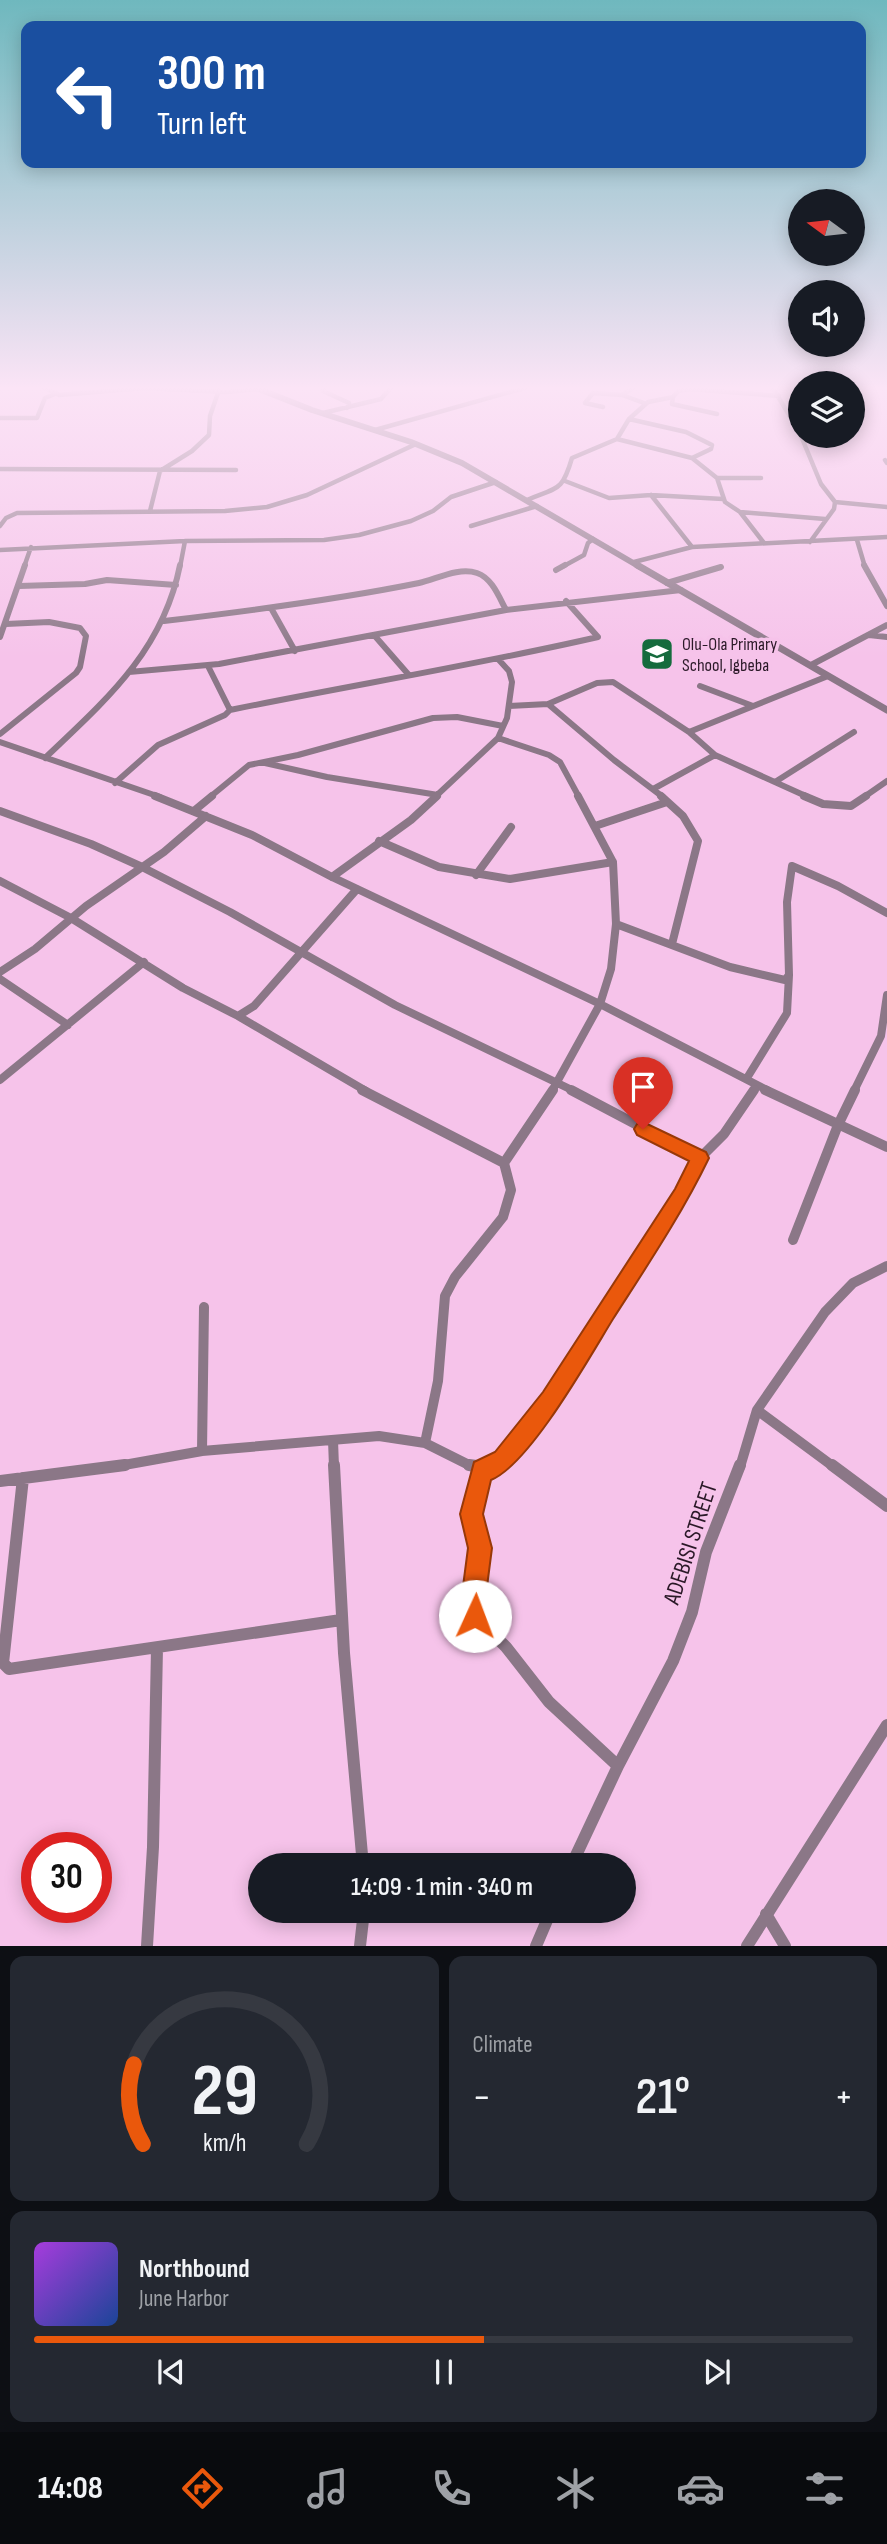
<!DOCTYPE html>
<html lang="en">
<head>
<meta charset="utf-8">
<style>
	body { margin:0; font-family:"Sofia Sans Condensed",sans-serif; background:#242831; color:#f1f3f6; height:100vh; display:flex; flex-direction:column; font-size:26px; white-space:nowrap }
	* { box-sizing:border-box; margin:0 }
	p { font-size:23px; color:#9ea1a6 }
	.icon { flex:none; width:38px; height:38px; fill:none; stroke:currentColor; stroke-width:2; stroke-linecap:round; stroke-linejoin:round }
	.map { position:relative; height:1946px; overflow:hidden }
	.panel { display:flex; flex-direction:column; gap:10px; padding:10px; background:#0d0f14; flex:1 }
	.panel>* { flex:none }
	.banner { position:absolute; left:21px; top:21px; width:845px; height:147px; border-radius:14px; box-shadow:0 4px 18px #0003; background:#1a4fa0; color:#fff; overflow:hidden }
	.needle { width:46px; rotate:285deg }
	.buttons { position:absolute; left:788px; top:189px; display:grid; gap:14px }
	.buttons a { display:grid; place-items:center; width:77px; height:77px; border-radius:50%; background:#171b24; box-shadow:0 4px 18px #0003; font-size:35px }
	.speed { position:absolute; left:21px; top:1832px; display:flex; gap:14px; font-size:35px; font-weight:700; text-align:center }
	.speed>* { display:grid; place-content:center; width:91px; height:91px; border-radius:50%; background:#171b24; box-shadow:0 4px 18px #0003; line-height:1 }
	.speed .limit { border:10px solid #d22; background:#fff; color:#111 }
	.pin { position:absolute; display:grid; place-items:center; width:60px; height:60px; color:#fff; margin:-72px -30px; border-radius:50% 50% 50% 0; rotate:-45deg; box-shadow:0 0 7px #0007 }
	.pin .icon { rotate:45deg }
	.me { position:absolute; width:77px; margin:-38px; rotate:2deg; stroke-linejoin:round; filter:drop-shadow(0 0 5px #0008) }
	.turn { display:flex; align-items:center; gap:24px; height:147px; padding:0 21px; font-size:32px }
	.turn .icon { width:91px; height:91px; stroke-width:2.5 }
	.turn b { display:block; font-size:49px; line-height:60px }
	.big { font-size:52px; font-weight:600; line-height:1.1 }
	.panel .tile { flex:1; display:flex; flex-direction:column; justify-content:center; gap:10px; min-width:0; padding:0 24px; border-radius:14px; background:#242831 }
	.panel .dial { align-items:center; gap:0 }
	.dial svg { height:182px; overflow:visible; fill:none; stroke:#363941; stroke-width:7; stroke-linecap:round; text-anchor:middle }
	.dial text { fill:#f1f3f6; stroke:none }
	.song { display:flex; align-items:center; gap:21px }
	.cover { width:84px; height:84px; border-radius:10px; background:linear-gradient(135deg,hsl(280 70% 55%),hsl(220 70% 35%)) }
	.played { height:7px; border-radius:4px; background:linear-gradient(90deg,#ea580c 55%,#363941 55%) }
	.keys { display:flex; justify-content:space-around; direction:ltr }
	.heat { display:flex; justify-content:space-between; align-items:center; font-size:38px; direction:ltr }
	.panel .tiles { flex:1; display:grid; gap:10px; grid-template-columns:1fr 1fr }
	.tile:last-child { grid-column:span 2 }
	.trip { position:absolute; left:248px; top:1853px; width:388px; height:70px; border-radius:35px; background:#171b24; box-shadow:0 4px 18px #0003; font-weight:600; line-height:70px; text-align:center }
	.dock { display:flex; height:112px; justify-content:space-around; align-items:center; background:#090b0e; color:#9ea1a6 }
	.dock .icon { width:49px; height:49px }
	.dock .selected { color:#ea580c }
	.dock b { font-size:32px; color:#f1f3f6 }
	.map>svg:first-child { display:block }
</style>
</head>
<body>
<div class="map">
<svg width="887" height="1946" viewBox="0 0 887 1946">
	<rect width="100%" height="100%" fill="#f6c3ea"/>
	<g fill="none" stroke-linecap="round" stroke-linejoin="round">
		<path stroke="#8b7787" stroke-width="4.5" d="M 39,385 L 59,395 L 144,388 L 226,392 L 259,389
			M 334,385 L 324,387 L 323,391 L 349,403 L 347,408
			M 638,385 L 622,395 L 644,403
			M 771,385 L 800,433
			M 673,397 L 672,404 L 717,414
			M 603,407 L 585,403 L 593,393 L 622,395
			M 323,413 L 381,399 L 393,385
			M 0,418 L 37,418 L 45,398 L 55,394
			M 375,430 L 535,385
			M 801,436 L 821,484 L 835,502 L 834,509 L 810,542
			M 617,439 L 692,458 L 717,478 L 725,502 L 740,512 L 764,543
			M 692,458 L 711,449 L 712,445 L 686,432 L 629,419 L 648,402 L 673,397 L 678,391 L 689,389 L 779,396
			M 885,460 L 887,463
			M 0,469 L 236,470
			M 717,478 L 761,478
			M 565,481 L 609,498 L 651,495 L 723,499
			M 651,495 L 692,547
			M 527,500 C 558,487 562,492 572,458 L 617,439 L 629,419
			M 835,502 L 887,507
			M 150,511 L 160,471 L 192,451 L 209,435 L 210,416 L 219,390
			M 740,512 L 825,519
			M 0,526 L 6,518 L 17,513 L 225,511 L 267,507 L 307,495 L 416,444
			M 471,526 L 537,506
			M 857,540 L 865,567
			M 0,550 L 185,541 L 324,540 L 359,535 L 411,521 L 433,511 L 451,497 L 496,482
			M 634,562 L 692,547 L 887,537
			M 24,567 L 31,547
			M 180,567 L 185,541
			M 562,567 L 584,555 L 588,543 L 593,539"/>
		<path stroke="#8b7787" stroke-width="6" d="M 864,565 L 887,606
			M 556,570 L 565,565
			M 667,583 L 721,567
			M 19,586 L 85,584 L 107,580 L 176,585
			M 271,608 L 295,651
			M 164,621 C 249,611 335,600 419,583 C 437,579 458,567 477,573 C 492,578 499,597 506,610
			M 374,635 L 408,674
			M 869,635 L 887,637
			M 0,637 L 25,565
			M 811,665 L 887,625
			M 208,666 L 230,710
			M 129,672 L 219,664 L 506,610 L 681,590
			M 700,686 L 753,706
			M 548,704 L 597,683 L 613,682 L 689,732 L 715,755 L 808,797
			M 509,706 L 548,704 L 614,760 L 663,797
			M 689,732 L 828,676
			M 0,734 L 76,673 L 80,667 L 86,636 L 80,628 L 49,622 L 6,624
			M 498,738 L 549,755 L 560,762 L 579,797
			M 0,742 L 160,797
			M 45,758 C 106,700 163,651 180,565
			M 265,763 L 327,777 L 438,795
			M 775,782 L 854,732
			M 115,783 L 158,745 L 225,715 L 230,710 C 353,685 476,665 598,637 L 566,601
			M 655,788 L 715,755
			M 210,797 L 249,765 L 298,755 L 433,718 L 457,717 L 503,726
			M 435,797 L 498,738 L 507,718 L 512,682 L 509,671 L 499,660
			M 864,797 L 887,781"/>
		<path stroke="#8b7787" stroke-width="8" d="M 155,796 L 252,835 L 332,877 L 600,1004 L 769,1091
			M 661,796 L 683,816 L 698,841 L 672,944
			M 804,796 L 823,804 L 851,806 L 866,796
			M 195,810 L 212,796
			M 0,811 L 91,844 L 140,866 L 230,912 L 395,1005 L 574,1091
			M 595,826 L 667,802
			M 379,841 L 439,867 L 510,879 L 613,862
			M 476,875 L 511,827
			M 332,877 L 411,820 L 437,796
			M 0,881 L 71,918 L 183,988 L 238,1016 L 366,1091
			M 616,924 L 730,967 L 785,980 L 789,975 L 787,902 L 792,866 L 838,886 L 887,913
			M 0,972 L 35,949 L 86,906 L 164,852 L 206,816
			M 0,979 L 68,1025
			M 238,1016 L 254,1006 L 357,889
			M 747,1078 L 787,1013 L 789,975
			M 0,1080 L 144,962
			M 552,1091 L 600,1004 L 611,969 L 616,924 L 613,862 L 578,796
			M 753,1091 L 757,1086
			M 854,1091 L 881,1036 L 887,995"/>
		<path stroke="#8b7787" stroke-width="10" d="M 362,1090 L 504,1163
			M 571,1090 L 700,1158
			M 765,1090 L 887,1147
			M 793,1240 L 838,1125 L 855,1090
			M 757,1410 L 834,1467
			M 333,1440 L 334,1467
			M 425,1443 L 438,1381 L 445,1296 L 455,1277 L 503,1217 L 511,1190 L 504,1163 L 553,1090
			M 202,1451 L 204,1307
			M 113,1467 L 202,1451 L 379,1436 L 425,1443 L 473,1467
			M 492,1467 L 503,1460 L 550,1400 L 681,1194 L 700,1158 L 724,1134 L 754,1090
			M 740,1467 L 757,1410 L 825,1312 L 853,1283 L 887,1266"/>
		<path stroke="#8b7787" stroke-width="12" d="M 334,1465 L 344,1653 L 363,1866
			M 469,1465 L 491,1468 L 495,1465
			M 832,1465 L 887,1506
			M 482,1470 L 471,1514 L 480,1548 L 473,1602 L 475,1616 L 506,1647 L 549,1702 L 618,1766
			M 23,1478 L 3,1663 L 9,1669 L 341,1620
			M 0,1481 L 125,1465
			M 571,1866 L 618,1766 L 673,1661 L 692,1612 L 706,1552 L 740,1465
			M 766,1914 L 785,1946
			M 147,1946 L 153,1847 L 157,1648
			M 360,1946 L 364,1911
			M 536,1946 L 551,1911
			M 747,1946 L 887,1725"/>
		<path stroke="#8b7787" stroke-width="6" d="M 249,385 L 312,410 L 411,442 L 462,463 L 640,567"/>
		<path stroke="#8b7787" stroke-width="7" d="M 637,565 L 887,710"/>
	</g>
	<linearGradient id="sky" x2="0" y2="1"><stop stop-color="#6fb8be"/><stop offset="0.59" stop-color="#fbe4f6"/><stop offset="1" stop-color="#fbe4f6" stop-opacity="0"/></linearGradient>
	<rect width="887" height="658" fill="url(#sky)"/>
	<path fill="#ea580c" stroke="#983908" stroke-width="2" d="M 643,1122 L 706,1152 L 709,1158 C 682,1214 647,1266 613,1319 C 589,1358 530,1464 491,1480 L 483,1514 L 492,1548 L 485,1602 L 487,1616 L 483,1625 L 475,1628 L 466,1625 L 461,1602 L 468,1548 L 460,1514 L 474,1462 L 495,1452 L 543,1392 L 675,1189 L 689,1161 L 637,1135 L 634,1129 L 637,1124 Z"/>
	<defs>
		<symbol id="school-square" viewBox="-11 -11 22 22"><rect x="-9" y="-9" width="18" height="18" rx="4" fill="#156b3d" stroke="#f6c3ea"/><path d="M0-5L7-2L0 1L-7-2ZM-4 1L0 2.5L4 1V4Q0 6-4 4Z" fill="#fff"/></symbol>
	</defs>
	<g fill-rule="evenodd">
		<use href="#school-square" x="638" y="635" width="38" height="38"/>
	</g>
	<g text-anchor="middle" stroke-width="7" stroke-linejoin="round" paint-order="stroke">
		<g font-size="18" fill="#2b1928" stroke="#f6c3ea" text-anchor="start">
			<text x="682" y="650">Olu-Ola Primary<tspan x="682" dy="21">School, Igbeba</tspan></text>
		</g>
		<g font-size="24" fill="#2b1928" stroke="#f6c3ea">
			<text transform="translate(690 1543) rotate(-72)" y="8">ADEBISI STREET</text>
		</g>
	</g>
</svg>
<div class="buttons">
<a><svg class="needle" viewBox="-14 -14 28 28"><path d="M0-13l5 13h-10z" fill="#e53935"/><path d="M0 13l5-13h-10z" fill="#9ea1a6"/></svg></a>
<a><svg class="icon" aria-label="sound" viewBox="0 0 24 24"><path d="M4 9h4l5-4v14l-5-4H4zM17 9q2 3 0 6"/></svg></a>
<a><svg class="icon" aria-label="layers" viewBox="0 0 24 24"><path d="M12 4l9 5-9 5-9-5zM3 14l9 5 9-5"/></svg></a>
</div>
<div class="speed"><div class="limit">30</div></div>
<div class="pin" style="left:643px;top:1129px;background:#d93025"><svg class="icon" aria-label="arrive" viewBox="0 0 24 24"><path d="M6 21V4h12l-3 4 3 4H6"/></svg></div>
<svg class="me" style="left:475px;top:1616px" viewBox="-20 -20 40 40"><circle r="19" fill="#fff"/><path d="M0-13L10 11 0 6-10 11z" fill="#ea580c"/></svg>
<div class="trip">14:09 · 1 min · 340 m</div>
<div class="banner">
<div class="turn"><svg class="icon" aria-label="left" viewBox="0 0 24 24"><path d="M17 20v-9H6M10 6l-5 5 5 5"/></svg><div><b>300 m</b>Turn left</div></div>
</div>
</div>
<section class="panel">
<div class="tiles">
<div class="tile dial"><svg viewBox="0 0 100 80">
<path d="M14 69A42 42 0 1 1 86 69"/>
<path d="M14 69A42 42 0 0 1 10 34" stroke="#ea580c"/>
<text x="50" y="56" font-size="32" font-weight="700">29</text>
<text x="50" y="72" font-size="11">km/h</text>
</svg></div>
<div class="tile"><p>Climate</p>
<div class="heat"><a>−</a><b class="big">21°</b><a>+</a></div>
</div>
<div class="tile">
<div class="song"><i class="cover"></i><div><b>Northbound</b><p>June Harbor</p></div></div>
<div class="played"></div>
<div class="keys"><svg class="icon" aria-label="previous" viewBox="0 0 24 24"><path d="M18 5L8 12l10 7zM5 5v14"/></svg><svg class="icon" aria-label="pause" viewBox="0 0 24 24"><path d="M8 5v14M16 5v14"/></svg><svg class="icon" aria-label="next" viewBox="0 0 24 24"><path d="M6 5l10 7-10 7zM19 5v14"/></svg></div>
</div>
</div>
</section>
<nav class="dock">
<b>14:08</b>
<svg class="icon selected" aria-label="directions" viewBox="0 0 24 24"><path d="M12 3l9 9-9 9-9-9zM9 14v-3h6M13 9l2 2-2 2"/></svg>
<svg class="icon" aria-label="music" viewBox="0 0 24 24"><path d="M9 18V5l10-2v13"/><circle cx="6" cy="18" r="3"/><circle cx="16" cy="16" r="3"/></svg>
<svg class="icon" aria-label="phone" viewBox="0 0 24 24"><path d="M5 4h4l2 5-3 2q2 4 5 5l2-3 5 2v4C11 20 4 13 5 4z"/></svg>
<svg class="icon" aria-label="climate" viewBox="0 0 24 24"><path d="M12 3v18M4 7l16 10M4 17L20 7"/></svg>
<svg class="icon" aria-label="car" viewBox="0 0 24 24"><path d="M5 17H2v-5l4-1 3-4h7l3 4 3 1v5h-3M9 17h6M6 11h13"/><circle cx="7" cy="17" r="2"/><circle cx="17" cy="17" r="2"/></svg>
<svg class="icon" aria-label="filters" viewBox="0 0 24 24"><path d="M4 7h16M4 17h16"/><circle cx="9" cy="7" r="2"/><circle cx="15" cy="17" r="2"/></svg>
</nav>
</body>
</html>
